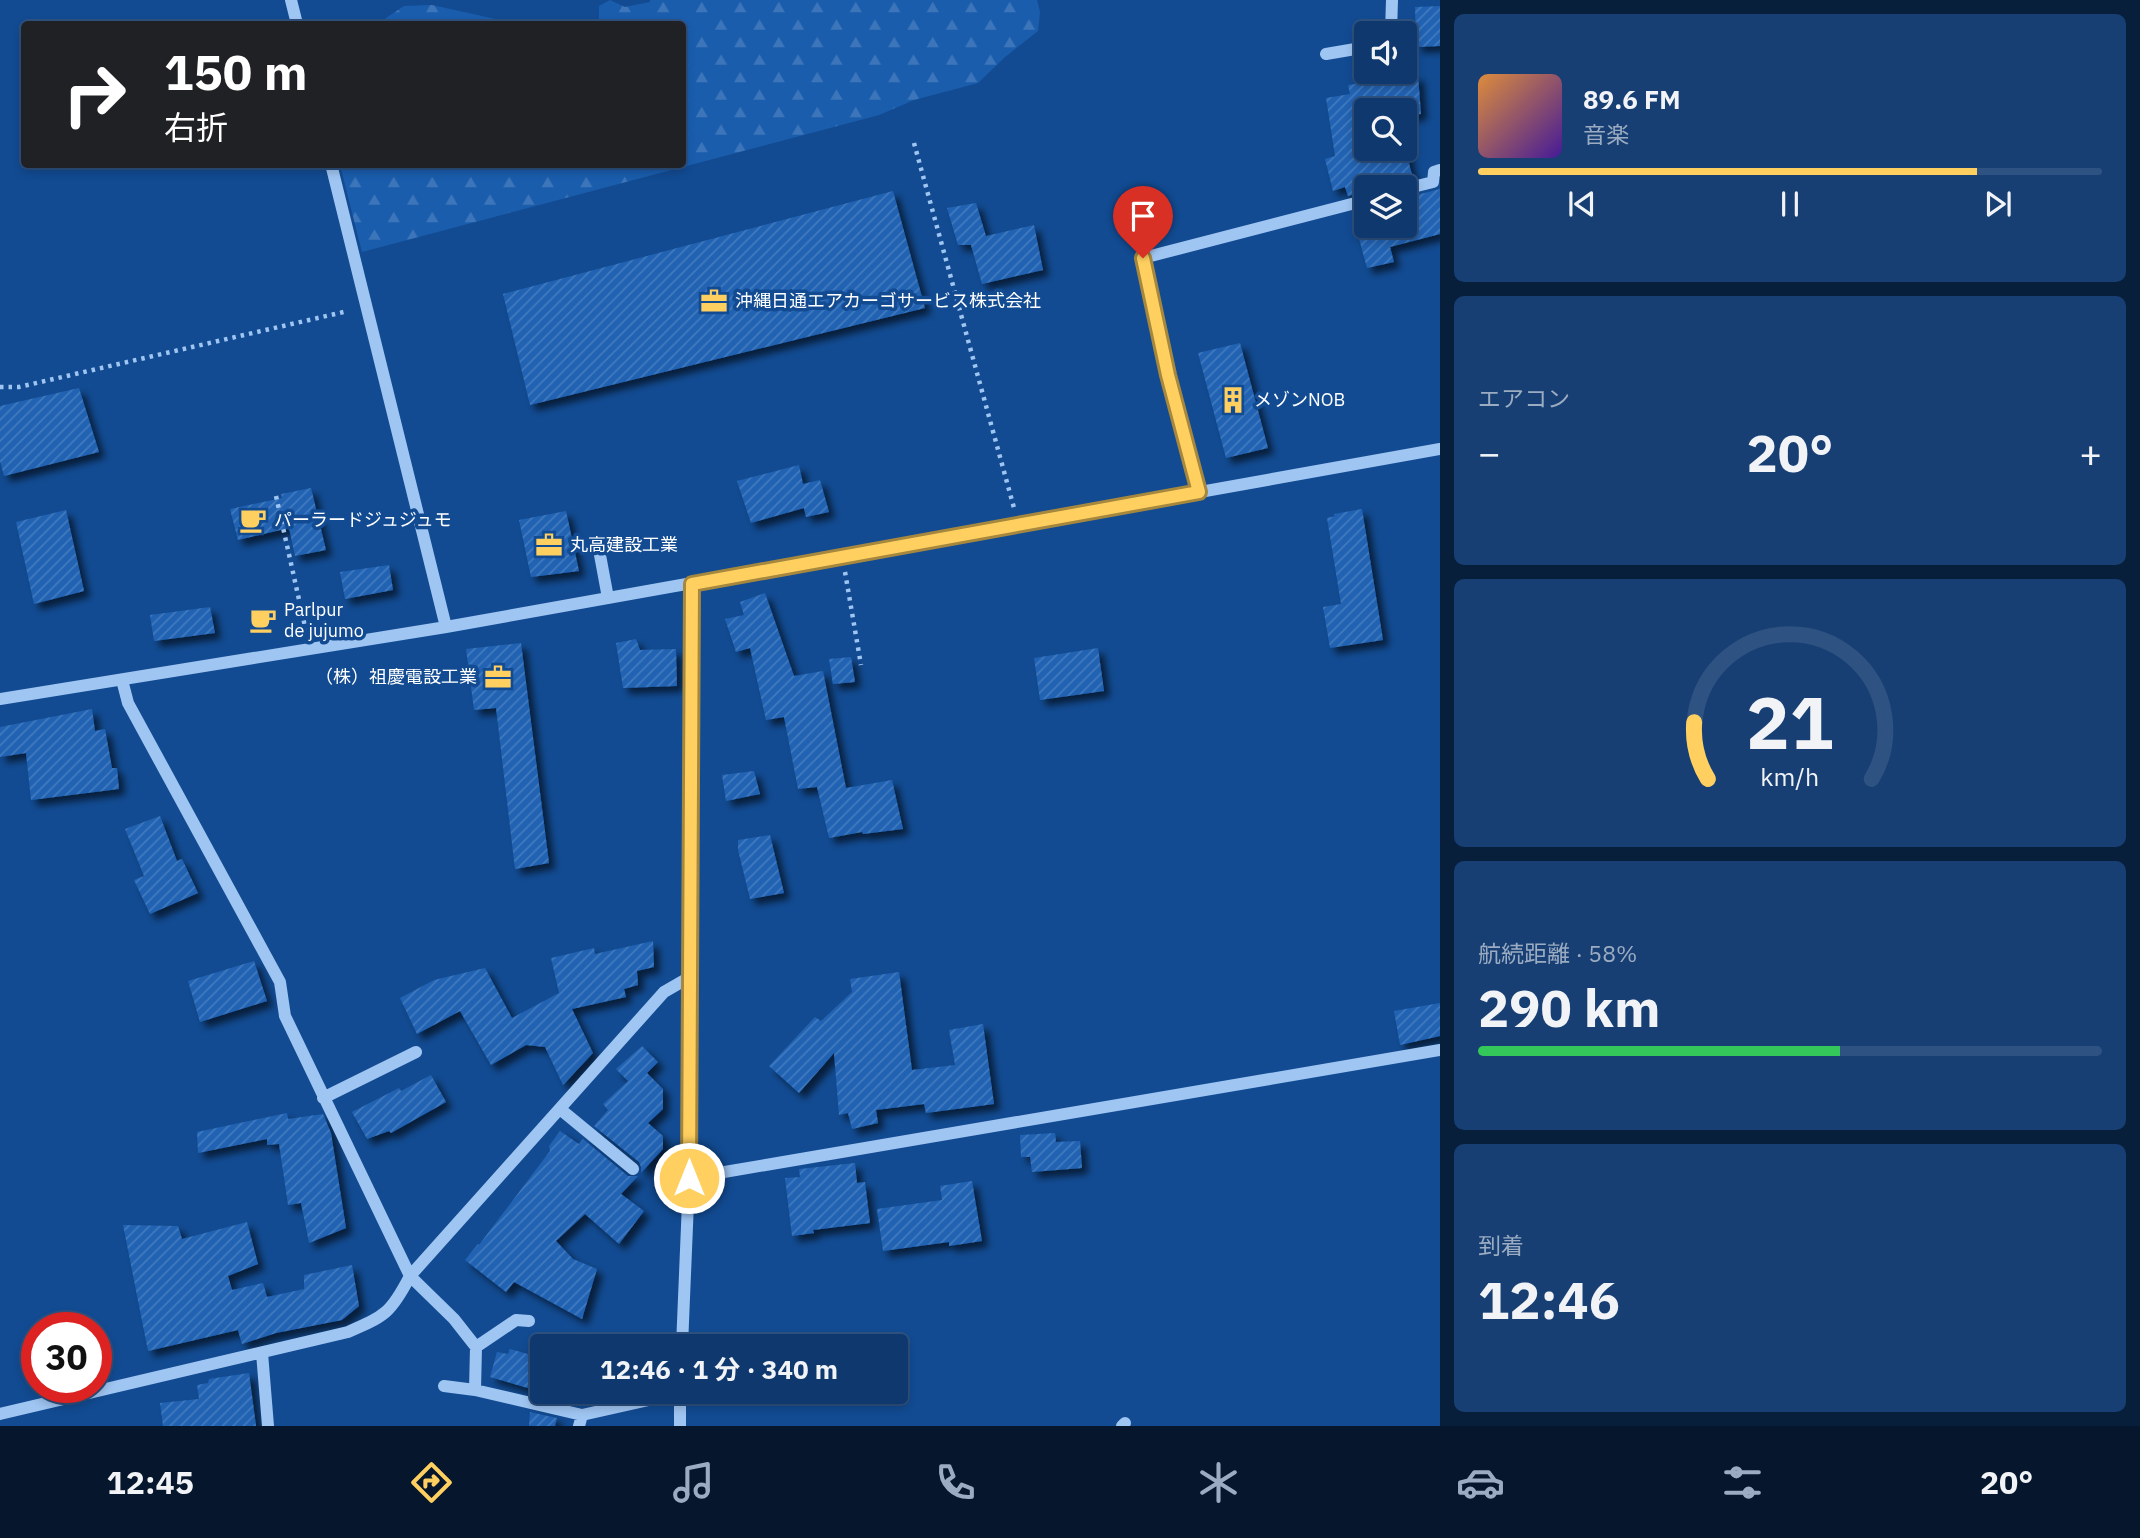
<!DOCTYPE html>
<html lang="ja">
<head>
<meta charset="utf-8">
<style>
	body { margin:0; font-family:"IBM Plex Sans","Noto Sans JP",sans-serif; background:#173f73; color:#f1f3f6; height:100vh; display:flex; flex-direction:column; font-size:26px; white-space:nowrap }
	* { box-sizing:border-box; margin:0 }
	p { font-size:23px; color:#9bacc2 }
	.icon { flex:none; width:38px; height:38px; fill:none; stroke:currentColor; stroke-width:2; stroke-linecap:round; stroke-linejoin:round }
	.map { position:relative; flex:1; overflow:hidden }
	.panel { display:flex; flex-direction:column; gap:14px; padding:14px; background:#081f3c; width:700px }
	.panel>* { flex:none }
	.guide { position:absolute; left:21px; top:21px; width:665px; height:147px; border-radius:7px; box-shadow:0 4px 10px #0003,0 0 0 2px #2e5281; background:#202124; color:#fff; overflow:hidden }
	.buttons { position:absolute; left:1354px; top:21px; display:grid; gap:14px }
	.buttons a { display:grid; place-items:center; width:63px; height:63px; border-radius:7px; background:#0e386e; box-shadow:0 4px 10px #0003,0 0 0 2px #2e5281; font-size:35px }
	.speed { position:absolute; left:21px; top:1312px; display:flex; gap:14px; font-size:35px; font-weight:700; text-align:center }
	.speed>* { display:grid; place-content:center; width:91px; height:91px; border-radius:50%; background:#0e386e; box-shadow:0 4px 10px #0003,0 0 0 2px #2e5281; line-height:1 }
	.speed .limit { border:10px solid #d22; background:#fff; color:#111 }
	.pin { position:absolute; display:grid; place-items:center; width:60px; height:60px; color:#fff; margin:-72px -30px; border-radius:50% 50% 50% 0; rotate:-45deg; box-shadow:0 0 7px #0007 }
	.pin .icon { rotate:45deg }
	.me { position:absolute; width:77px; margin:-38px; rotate:0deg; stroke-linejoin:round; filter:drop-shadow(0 0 5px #0008) }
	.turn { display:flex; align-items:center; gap:24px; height:147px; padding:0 28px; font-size:32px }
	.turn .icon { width:91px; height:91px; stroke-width:2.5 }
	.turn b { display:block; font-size:49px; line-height:60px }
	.big { font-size:52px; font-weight:700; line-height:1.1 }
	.panel .tile { flex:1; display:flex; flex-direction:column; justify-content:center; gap:10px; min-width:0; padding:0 24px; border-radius:10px; background:#173f73 }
	.panel .dial { align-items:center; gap:0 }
	.dial svg { height:182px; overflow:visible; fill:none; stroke:#2e5281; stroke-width:7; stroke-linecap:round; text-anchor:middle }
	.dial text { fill:#f1f3f6; stroke:none }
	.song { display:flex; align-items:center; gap:21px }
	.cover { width:84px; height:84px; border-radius:10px; background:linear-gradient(135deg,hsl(30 70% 55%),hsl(260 70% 35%)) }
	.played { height:7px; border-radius:4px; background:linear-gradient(90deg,#ffd060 80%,#2e5281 80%) }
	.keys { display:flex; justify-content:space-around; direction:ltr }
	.heat { display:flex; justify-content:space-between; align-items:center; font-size:38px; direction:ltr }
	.charge { height:10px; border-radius:5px; background:linear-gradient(90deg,#34c759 58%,#2e5281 0) }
	.trip { position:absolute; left:530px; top:1334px; width:378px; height:70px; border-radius:7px; background:#0e386e; box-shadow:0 4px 10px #0003,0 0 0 2px #2e5281; font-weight:700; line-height:70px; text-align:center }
	.menu { display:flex; height:112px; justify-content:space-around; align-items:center; background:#06162c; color:#9bacc2 }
	.menu .icon { width:49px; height:49px }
	.menu .on { color:#ffd060 }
	.menu b { font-size:32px; color:#f1f3f6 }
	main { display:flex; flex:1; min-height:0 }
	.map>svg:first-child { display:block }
</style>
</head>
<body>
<main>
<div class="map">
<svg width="1440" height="1426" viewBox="0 0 1440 1426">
	<defs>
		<pattern id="forest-firs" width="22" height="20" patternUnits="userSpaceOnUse" patternTransform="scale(1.75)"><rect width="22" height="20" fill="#1a5dad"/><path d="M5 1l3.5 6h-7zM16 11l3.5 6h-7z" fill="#3c75b9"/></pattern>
		<pattern id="building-hatch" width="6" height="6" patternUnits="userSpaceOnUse" patternTransform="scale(1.75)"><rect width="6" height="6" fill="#2062b2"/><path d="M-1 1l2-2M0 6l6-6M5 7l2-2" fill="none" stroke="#417abe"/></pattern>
		<filter id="shadow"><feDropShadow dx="6" dy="6" stdDeviation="3.5" flood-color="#0009"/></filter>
	</defs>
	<rect width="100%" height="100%" fill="#124b92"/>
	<path fill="url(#forest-firs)" d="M 610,0 L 625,7 L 650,2 L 650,0 L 1037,0 L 1040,12 L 1038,31 L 1005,57 L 978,83 L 914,100 L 879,115 L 362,252 L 340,165 L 682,164 L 682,24 L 599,24 L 599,6 Z
		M 432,5 L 513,23 L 516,24 L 377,24 L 404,6 Z"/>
	<path fill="url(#building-hatch)" filter="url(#shadow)" d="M 1440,6 L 1440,46 L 1416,47 L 1415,7 Z
		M 1418,75 L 1421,114 L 1405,116 L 1405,110 L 1367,110 L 1367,149 L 1405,149 L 1413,178 L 1399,182 L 1396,187 L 1367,187 L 1367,191 L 1348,196 L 1345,187 L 1333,191 L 1325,159 L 1335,156 L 1326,98 L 1350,94 L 1348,85 Z
		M 1440,189 L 1440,234 L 1390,247 L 1394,262 L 1367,268 L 1352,213 L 1367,209 L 1367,226 L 1405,226 L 1405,198 Z
		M 893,191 L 925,308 L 530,405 L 503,294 Z
		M 976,203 L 986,236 L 1034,225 L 1043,270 L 982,284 L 971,245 L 958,245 L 947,208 Z
		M 1240,343 L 1268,448 L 1226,458 L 1198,353 Z
		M 79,388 L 99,452 L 4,476 L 0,461 L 0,406 Z
		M 799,465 L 803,484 L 820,480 L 829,512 L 806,517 L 804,508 L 751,523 L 737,481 Z
		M 311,488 L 326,550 L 295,556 L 289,528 L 238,540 L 230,509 L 282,498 L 281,494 Z
		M 1362,509 L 1383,640 L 1330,648 L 1323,607 L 1341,604 L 1327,518 L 1335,516 L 1334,514 Z
		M 66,510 L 84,591 L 34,604 L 16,522 Z
		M 566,511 L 579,571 L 531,577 L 519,520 Z
		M 389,565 L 393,590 L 345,599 L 340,572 Z
		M 765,593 L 794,676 L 823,671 L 846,788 L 892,780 L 903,829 L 863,834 L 862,832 L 829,838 L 817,787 L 798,789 L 784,717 L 766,720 L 750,648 L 736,652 L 725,619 L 744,615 L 740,602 Z
		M 210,607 L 215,633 L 154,641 L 150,615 Z
		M 636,639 L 640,650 L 676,649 L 677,686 L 623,688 L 616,643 Z
		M 521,643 L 549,863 L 515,869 L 496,708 L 474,710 L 466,649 Z
		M 1098,648 L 1104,691 L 1040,700 L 1034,658 Z
		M 851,657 L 855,682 L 833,684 L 829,659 Z
		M 92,709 L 95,731 L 105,729 L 112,768 L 117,768 L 119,789 L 31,800 L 26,753 L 0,757 L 0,727 Z
		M 754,771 L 760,794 L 726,801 L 722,775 Z
		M 160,816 L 177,861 L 182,859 L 198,893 L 150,914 L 134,880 L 144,876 L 125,829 Z
		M 770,835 L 784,893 L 750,899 L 738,850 L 738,840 Z
		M 653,941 L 654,967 L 637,971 L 638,985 L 624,989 L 626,997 L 572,1009 L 593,1053 L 563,1085 L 545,1047 L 526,1045 L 491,1065 L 460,1011 L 417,1034 L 400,998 L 434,980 L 485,968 L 512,1018 L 559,993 L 551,958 L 594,948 L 595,954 Z
		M 254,961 L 267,1001 L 200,1022 L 188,981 Z
		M 899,972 L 912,1070 L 955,1065 L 949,1030 L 983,1024 L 994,1104 L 926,1113 L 924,1104 L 876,1110 L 878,1123 L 852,1129 L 848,1113 L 839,1115 L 834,1053 L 799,1093 L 769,1066 L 815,1017 L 821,1021 L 852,992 L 850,979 Z
		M 1440,1003 L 1440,1036 L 1400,1045 L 1394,1011 Z
		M 642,1046 L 658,1062 L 647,1073 L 663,1089 L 663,1109 L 648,1123 L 663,1136 L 663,1149 L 641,1173 L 641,1167 L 639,1162 L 594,1126 L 608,1110 L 603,1104 L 628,1081 L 616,1069 Z
		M 431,1075 L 446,1102 L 391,1133 L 389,1131 L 367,1139 L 352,1112 L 399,1088 L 401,1091 Z
		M 287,1113 L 288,1119 L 323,1114 L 331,1133 L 346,1228 L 309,1243 L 301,1203 L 288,1205 L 279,1144 L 267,1145 L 267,1139 L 198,1153 L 197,1132 Z
		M 560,1131 L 579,1144 L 583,1139 L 628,1176 L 638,1176 L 621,1194 L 644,1211 L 619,1244 L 585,1214 L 556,1241 L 573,1259 L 597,1269 L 582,1319 L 514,1282 L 506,1292 L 465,1260 L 478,1244 L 479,1245 L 550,1151 L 549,1146 Z
		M 1055,1133 L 1056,1142 L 1080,1141 L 1082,1168 L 1032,1172 L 1030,1157 L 1021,1157 L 1020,1135 Z
		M 855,1163 L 857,1183 L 865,1182 L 870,1223 L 813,1230 L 814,1233 L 792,1236 L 785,1178 L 800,1177 L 799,1169 Z
		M 972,1181 L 982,1241 L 949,1246 L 949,1242 L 883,1251 L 877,1209 L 942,1200 L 940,1186 Z
		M 247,1222 L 258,1264 L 228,1276 L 232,1290 L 263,1283 L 267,1297 L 304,1289 L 304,1275 L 352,1265 L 359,1306 L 342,1320 L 276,1333 L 242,1344 L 238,1330 L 148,1351 L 123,1225 L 178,1226 L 182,1239 Z
		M 510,1349 L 542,1358 L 542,1391 L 562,1391 L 560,1401 L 532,1394 L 533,1391 L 538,1391 L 490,1377 L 497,1352 L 508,1354 Z
		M 249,1373 L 256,1426 L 163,1426 L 160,1403 L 199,1399 L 197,1385 L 208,1383 L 209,1379 Z
		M 530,1412 L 557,1418 L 555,1426 L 529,1426 Z"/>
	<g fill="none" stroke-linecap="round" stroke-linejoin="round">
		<path stroke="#9fc5f2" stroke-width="4.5" stroke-dasharray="3.5 5" stroke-linecap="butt" d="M 914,143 L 1014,508
			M 0,387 L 19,387 L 348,311
			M 276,496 L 306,631
			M 845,572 L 861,665"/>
		<path stroke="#9fc5f2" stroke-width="12" d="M 291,0 L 297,24
			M 1391,33 L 1392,0
			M 1326,54 L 1367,47
			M 331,164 L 446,627
			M 1405,189 L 1433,182 L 1434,172 L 1440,170
			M 1199,492 L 1168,375 L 1143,258 L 1367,200
			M 600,555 L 608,598
			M 122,680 L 128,703 L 280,982 L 285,1016 L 410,1276 L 454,1319 L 476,1347 L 475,1390 L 582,1415
			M 0,699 L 446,627 L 1440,449
			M 323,1098 L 416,1052
			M 560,1109 L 633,1169
			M 689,1178 L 1440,1050
			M 682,1346 L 689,1178 L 692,584
			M 476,1347 L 516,1320 L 529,1321
			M 262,1353 L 268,1426
			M 444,1386 L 475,1390
			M 680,1391 L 680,1426
			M 0,1414 L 348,1332 C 385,1316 391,1313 410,1276 L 664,992 L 690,977
			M 579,1426 L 582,1415 L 680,1393
			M 1122,1426 L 1125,1423"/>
	</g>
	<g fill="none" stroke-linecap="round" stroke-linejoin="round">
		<defs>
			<path id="route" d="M 689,1178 L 692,584 L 1199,492 L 1168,375 L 1143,258"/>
		</defs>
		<use href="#route" stroke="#a6873e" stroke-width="18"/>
		<use href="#route" stroke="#ffd060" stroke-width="12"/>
	</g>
	<defs>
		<symbol id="office-bare" viewBox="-9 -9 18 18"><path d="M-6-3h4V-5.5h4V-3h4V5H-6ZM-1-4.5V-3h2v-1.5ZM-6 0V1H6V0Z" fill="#ffd060" stroke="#124b92" stroke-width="2.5" paint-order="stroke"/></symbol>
		<symbol id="building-bare" viewBox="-9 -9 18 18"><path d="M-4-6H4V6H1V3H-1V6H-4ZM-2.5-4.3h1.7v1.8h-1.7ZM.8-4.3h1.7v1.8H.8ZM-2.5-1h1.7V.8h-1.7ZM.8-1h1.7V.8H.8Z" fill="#ffd060" stroke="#124b92" stroke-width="2.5" paint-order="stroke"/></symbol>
		<symbol id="cafe-bare" viewBox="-9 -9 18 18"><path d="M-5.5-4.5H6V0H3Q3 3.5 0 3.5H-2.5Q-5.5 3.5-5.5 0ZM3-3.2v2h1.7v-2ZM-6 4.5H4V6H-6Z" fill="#ffd060" stroke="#124b92" stroke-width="2.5" paint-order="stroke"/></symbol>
	</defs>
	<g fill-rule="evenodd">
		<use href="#office-bare" x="695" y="282" width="38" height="38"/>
		<use href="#building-bare" x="1214" y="381" width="38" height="38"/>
		<use href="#cafe-bare" x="234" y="501" width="38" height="38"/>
		<use href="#office-bare" x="530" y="526" width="38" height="38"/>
		<use href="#cafe-bare" x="244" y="601" width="38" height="38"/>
		<use href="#office-bare" x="479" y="658" width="38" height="38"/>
	</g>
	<g text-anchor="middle" stroke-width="7" stroke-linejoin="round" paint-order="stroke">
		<g font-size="18" fill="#fff" stroke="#124b92" text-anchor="start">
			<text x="735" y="307">沖縄日通エアカーゴサービス株式会社</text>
			<text x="1254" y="406">メゾンNOB</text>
			<text x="274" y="526">パーラードジュジュモ</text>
			<text x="570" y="551">丸高建設工業</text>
			<text x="284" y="616">Parlpur<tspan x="284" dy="21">de jujumo</tspan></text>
			<text x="477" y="683" text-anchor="end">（株）祖慶電設工業</text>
		</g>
	</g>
</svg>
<div class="buttons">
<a><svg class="icon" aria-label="sound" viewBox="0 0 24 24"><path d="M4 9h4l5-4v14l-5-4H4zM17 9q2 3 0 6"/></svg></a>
<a><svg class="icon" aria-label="search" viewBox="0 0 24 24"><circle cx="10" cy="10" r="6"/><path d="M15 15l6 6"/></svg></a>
<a><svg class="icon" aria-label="layers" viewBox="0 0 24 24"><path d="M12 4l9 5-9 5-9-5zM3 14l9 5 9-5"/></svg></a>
</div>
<div class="speed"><div class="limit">30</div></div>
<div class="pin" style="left:1143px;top:258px;background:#d93025"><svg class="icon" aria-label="arrive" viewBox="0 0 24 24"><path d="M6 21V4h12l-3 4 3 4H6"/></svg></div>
<svg class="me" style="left:689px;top:1178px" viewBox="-20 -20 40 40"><circle r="17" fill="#ffd060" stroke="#fff" stroke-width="3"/><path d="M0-11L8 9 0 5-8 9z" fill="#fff"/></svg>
<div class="trip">12:46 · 1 分 · 340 m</div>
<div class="guide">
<div class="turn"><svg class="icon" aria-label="right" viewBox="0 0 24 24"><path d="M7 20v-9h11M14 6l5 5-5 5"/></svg><div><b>150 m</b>右折</div></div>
</div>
</div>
<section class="panel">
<div class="tile">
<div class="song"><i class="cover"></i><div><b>89.6 FM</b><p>音楽</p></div></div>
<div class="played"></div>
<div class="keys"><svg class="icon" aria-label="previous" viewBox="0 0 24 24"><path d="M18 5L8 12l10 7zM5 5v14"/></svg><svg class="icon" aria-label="pause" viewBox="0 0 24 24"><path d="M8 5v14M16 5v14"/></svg><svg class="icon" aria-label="next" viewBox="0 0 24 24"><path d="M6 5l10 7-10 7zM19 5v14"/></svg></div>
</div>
<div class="tile"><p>エアコン</p>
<div class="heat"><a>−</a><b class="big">20°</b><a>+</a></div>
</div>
<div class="tile dial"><svg viewBox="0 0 100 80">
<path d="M14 69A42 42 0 1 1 86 69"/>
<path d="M14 69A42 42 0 0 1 8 44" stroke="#ffd060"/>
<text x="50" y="56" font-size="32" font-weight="700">21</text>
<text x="50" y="72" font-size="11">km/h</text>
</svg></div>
<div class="tile"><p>航続距離 · 58%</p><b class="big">290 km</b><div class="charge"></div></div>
<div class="tile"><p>到着</p><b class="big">12:46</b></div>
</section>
</main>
<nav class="menu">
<b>12:45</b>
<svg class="icon on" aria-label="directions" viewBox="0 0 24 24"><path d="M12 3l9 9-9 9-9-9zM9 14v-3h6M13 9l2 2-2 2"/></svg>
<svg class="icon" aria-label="music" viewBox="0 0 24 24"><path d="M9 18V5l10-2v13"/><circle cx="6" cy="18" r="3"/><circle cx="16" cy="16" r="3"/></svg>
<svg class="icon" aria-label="phone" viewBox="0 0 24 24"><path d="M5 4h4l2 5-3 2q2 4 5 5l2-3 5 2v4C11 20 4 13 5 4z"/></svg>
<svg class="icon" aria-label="climate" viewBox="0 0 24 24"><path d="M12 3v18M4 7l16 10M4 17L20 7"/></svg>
<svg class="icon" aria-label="car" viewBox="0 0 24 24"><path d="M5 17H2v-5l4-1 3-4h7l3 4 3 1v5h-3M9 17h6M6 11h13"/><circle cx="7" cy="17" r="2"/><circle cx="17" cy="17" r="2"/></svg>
<svg class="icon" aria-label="filters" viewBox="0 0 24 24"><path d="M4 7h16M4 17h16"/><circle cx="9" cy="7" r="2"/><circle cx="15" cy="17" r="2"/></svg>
<b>20°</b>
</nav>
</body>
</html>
